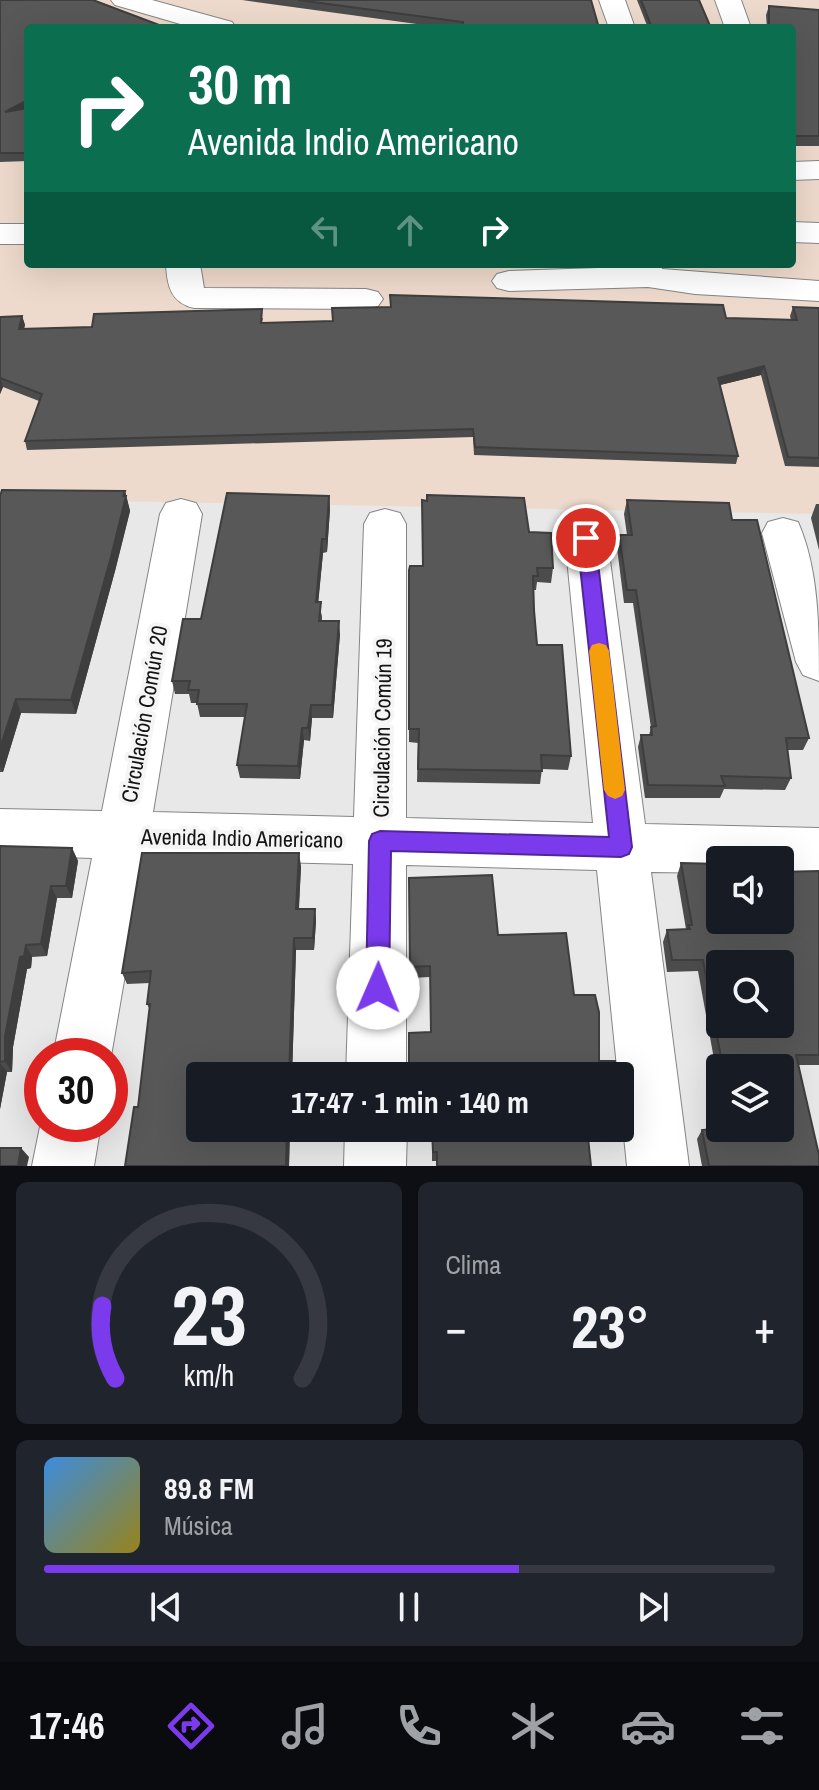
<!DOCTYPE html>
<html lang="es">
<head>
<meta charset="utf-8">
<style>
	body { margin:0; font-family:"Archivo Narrow",sans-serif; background:#20242c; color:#f1f3f6; height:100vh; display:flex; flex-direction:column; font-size:30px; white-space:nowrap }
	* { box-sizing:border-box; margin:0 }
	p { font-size:26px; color:#9ea1a6 }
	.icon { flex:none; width:44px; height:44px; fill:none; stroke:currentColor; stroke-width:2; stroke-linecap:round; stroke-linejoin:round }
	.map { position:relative; height:1166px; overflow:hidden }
	.details { display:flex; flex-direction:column; gap:16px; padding:16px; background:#0d0f14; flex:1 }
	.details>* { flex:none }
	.guide { position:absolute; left:24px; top:24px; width:772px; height:244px; border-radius:8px; box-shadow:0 8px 32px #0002; background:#0b6e4f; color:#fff; overflow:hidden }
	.buttons { position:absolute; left:706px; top:846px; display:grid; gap:16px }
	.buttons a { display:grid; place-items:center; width:88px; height:88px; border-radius:8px; background:#171b24; box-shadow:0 8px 32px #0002; font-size:40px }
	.speed { position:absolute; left:24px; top:1038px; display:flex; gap:16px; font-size:40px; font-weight:700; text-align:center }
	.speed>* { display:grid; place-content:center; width:104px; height:104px; border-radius:50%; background:#171b24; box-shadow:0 8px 32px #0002; line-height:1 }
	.speed .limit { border:12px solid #d22; background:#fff; color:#111 }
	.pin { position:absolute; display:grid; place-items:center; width:68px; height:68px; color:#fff; margin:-34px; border:4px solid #fff; border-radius:50%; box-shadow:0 2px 8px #0007 }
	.me { position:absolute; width:88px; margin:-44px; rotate:1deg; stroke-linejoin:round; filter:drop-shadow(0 0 6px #0008) }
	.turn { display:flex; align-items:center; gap:28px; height:168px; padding:0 32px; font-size:36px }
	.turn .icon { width:104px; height:104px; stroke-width:2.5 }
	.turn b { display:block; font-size:56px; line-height:68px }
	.lanes { display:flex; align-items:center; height:76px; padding:0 32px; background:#0003; justify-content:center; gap:40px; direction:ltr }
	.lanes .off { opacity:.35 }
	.big { font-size:60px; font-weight:800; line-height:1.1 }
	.details .widget { flex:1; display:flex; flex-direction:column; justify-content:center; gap:12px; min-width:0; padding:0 28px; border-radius:12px; background:#20242c }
	.details .dial { align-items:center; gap:0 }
	.dial svg { height:208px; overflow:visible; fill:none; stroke:#363941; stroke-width:7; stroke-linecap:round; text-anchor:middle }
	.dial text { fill:#f1f3f6; stroke:none }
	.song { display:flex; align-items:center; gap:24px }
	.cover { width:96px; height:96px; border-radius:12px; background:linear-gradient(135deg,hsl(210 70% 55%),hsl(50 70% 35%)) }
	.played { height:8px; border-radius:4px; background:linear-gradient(90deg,#7c3aed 65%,#363941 65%) }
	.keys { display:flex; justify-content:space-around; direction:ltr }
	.heat { display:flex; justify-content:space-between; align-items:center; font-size:44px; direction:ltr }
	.details .tiles { flex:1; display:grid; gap:16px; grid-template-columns:1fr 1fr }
	.widget:last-child { grid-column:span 2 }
	.trip { position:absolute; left:186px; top:1062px; width:448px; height:80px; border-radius:8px; background:#171b24; box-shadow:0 8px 32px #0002; font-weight:800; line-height:80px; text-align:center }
	.menu { display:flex; height:128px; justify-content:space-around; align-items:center; background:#090b0e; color:#9ea1a6 }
	.menu .icon { width:56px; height:56px }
	.menu .active { color:#7c3aed }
	.menu b { font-size:36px; color:#f1f3f6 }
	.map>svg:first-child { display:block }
</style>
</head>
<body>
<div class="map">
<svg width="819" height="1166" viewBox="0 0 819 1166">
	<rect width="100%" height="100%" fill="#e8e8e9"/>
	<path fill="#eedacc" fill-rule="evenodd" d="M 0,0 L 819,0 L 819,514 L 0,499 ZM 28,28 L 792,28 L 792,264 L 28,264 Z"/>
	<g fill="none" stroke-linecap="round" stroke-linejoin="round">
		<defs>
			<path id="minor" d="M 111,0 L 152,0 L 232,22 L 236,28 L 194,28 L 115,5 Z
				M 599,0 L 625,0 L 635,28 L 609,28 Z
				M 715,0 L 741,0 L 751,28 L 725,28 Z
				M 819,161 L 819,179 L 792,180 L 792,162 Z
				M 792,222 L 819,223 L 819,243 L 792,242 Z
				M 0,224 L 28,224 L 28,244 L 0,244 Z
				M 166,264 L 200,264 L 204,288 L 366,289 L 378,292 L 383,299 L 378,306 L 366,309 L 194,308 C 171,303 167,286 166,264 Z
				M 627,264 L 661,264 L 662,269 L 819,281 L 819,301 L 695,294 L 648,287 L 509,291 L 497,288 L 492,281 L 497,274 L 509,271 L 628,267 Z
				M 181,499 L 196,503 L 202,514 L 153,812 L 354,817 L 364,524 L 370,513 L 385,509 L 400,513 L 406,524 L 406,818 L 593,823 L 565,538 L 571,527 L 586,522 L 601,527 L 607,538 L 645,824 L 819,828 L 819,876 L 780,875 L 780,860 L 720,860 L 720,873 L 651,872 L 689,1166 L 627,1166 L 597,870 L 406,865 L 406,1076 L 346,1076 L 353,864 L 145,859 L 110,1062 L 110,1056 L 53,1056 L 92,858 L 0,855 L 0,809 L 102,811 L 160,514 L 166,503 Z
				M 783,518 L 798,522 C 819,570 819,627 819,681 L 803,675 L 796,662 L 762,533 L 768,522 Z
				M 42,1117 L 42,1124 L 101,1124 L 94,1166 L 32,1166 Z
				M 345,1128 L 407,1128 L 406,1166 L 344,1166 Z"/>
		</defs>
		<use href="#minor" stroke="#858586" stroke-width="2"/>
		<use href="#minor" fill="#fff" fill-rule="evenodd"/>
	</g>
	<path fill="#4d4c4d" d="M 0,0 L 28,28 L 28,161 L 0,162 Z
		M 242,0 L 591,0 L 599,28 L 446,28 Z
		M 637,0 L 699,0 L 711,28 L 648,28 Z
		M 769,6 L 819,10 L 819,146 L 792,146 L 792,28 L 767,28 L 766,15 Z
		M 793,307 L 819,308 L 819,467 L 785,466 L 761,375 L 720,385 L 738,456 L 736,464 L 474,455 L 473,437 L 27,450 L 25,441 L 39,401 L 3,387 L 0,394 L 0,317 L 22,316 L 25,325 L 24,329 L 92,327 L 263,318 L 262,323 L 726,318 L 791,320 L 790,316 Z
		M 125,491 L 130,511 L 115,571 L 76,714 L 21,713 L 3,772 L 0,772 L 0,496 Z
		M 329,496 L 330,509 L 327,552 L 323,553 L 318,602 L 322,616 L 322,621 L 340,634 L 333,718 L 312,718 L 310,741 L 304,740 L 300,779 L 240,778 L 237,765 L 245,717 L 200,717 L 197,703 L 191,703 L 189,694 L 175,694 L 172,681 L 201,619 Z
		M 627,500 L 732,520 L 809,738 L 803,750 L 787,750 L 791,778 L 785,790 L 724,789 L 720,798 L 645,798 L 638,747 L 641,735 L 649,735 L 651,728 L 633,603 L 624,603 L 617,548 L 619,535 L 627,535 L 624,514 Z
		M 816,504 L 819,504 L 819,550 L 811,518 Z
		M 529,532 L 553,568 L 551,583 L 537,582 L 536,590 L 533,590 L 534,610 L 537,645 L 571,756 L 568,770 L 542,769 L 540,784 L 417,782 L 418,743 L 409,742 L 409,570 Z
		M 0,846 L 72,848 L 78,861 L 72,898 L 57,898 L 47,956 L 32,957 L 31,968 L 27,969 L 13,1047 L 12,1072 L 7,1072 L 0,1109 Z
		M 681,863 L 720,920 L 819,871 L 819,1065 L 798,1065 L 819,1166 L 702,1166 L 697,1139 L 702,1130 L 713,1129 L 709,1104 L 715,1094 L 720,1128 L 780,1068 L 720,1068 L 720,1092 L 698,971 L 667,972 L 663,942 L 667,930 L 686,929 L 677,876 Z
		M 301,866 L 299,909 L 315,909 L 316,921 L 314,950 L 296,950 L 292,1076 L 200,1076 L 200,1128 L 290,1128 L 289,1166 L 125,1166 L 138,1107 L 150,1010 L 147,1004 L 150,983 L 127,984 L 122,973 Z
		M 409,878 L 498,935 L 574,995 L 599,1061 L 617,1076 L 409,1075 L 409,1033 L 431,1032 L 430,977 L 410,978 Z
		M 432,1128 L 591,1166 L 437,1166 L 436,1161 L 432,1161 Z"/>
	<path fill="#3e3e3e" d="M 28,100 L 28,109 L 5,112 Z
		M 22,316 L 25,325 L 21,338 L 19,329 Z
		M 764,366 L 761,375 L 716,386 L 718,378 Z
		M 0,378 L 3,387 L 0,394 Z
		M 125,491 L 130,511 L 115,571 L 76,714 L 71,700 Z
		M 329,496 L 330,509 L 327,552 L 326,539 Z
		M 322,539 L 323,553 L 317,616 L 316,602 Z
		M 339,621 L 340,634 L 333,718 L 332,705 Z
		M 16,699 L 21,713 L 3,772 L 0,766 L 0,748 Z
		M 311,705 L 312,718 L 310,741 L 308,728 Z
		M 302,728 L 304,740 L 300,779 L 298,766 Z
		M 72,848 L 78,861 L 72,898 L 66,886 Z
		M 299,853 L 301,866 L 298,922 L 296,909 Z
		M 51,886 L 57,898 L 47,956 L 41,944 Z
		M 315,909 L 316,921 L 314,950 L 313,938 Z
		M 294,938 L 296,950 L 292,1076 L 289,1076 Z
		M 26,945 L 32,957 L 31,968 L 27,969 L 13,1047 L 12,1072 L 5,1061 L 5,1036 L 20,957 Z
		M 0,1063 L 7,1072 L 0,1109 Z
		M 287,1128 L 290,1128 L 289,1166 L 286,1166 Z
		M 21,1148 L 29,1157 L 27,1166 L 18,1166 Z"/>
	<path fill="#595859" stroke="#3e3e3e" stroke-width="2" fill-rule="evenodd" d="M 0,0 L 93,0 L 167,28 L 28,28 L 28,100 L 5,112 L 28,108 L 28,153 L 0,153 Z
		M 298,0 L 591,0 L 599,28 L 462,28 L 463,22 Z
		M 641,0 L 699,0 L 711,28 L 652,28 Z
		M 769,6 L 819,10 L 819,136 L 792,136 L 792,28 L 769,28 Z
		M 390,295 L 723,305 L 726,318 L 797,320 L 793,307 L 819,308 L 819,458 L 788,457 L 764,366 L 718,378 L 738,456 L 475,447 L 473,429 L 25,441 L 42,394 L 0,378 L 0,317 L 22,316 L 19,329 L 92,327 L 94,314 L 262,309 L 261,323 L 333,321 L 332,308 L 391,307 Z
		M 2,490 L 125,491 L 123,496 L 126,496 L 111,557 L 71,700 L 16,699 L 0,748 L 0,496 Z
		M 227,493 L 329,496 L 326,539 L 322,539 L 316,602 L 321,602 L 319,621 L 339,621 L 332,705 L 311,705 L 308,728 L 302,728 L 298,766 L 237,765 L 247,704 L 197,704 L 199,690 L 188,690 L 190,681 L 172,681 L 183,619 L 201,619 Z
		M 427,495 L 524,498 L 529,532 L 551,533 L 553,568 L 537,568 L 538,576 L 533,576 L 534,610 L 537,645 L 562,645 L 571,756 L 541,755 L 542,771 L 418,769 L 419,729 L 409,729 L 409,570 L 410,566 L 423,566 L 422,500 L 427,501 Z
		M 627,500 L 729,503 L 732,520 L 757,520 L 809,738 L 786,738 L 791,778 L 721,776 L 725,786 L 648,785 L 641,735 L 652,735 L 651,727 L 656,726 L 636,590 L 627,590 L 619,535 L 632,535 Z
		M 0,846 L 72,848 L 66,886 L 51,886 L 41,944 L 26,945 L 24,956 L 20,957 L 5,1036 L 5,1061 L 0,1062 Z
		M 142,853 L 299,853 L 296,909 L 315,909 L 313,938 L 294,938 L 289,1076 L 200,1076 L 200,1128 L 287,1128 L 286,1166 L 125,1166 L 134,1107 L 138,1107 L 150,1004 L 147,1004 L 151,971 L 122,973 Z
		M 681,863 L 720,864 L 720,920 L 780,920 L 780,872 L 819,871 L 819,1055 L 796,1055 L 819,1155 L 819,1166 L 709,1166 L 702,1130 L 720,1128 L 780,1128 L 780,1068 L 723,1068 L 703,960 L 672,960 L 667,930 L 690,929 L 688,925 L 692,925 ZM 720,964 L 780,964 L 780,1024 L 720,1024 Z
		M 492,875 L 498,935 L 566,933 L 574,995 L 595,995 L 599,1012 L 599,1061 L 615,1061 L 617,1076 L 433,1076 L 433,1065 L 409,1065 L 409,1033 L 431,1032 L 430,966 L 410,967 L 409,878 Z
		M 715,1094 L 720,1094 L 720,1125 Z
		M 432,1128 L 587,1128 L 591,1166 L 437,1166 L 437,1152 L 433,1152 Z
		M 0,1148 L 21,1148 L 18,1166 L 0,1166 Z"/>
	<path fill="#7c3aed" stroke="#51269a" stroke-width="2" d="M 586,531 L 595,538 L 632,847 L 629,854 L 621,857 L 391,851 L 389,988 L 386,996 L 378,999 L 369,996 L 366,988 L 369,841 L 372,834 L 380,831 L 609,837 L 577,538 Z"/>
	<path fill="#f59e0b" d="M 599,643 L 606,645 L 609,651 L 625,790 L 622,796 L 615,799 L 608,796 L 604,790 L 589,651 L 592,645 Z"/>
	<g text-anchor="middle" stroke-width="8" stroke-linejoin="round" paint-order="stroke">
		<g font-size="22" fill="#141415" stroke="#f5f5f6">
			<text transform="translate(144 714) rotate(-80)" y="8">Circulación Común 20</text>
			<text transform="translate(382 728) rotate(-89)" y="8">Circulación Común 19</text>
			<text transform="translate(242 838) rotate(1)" y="8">Avenida Indio Americano</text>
		</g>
	</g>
</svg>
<div class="buttons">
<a><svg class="icon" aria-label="sound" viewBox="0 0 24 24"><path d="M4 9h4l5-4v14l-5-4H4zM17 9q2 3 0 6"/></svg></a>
<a><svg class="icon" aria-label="search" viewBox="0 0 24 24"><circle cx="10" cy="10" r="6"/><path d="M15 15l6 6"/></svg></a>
<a><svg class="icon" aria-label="layers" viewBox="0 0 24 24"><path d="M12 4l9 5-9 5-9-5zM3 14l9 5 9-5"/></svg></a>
</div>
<div class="speed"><div class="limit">30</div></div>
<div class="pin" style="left:586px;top:538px;background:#d93025"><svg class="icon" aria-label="arrive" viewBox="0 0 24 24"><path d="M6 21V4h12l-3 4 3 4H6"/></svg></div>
<svg class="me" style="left:378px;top:988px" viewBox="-20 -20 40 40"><circle r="19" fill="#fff"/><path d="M0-13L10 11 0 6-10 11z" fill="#7c3aed"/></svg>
<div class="trip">17:47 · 1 min · 140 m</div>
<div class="guide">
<div class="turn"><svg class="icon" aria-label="right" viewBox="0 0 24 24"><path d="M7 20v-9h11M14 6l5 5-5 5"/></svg><div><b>30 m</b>Avenida Indio Americano</div></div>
<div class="lanes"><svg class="icon off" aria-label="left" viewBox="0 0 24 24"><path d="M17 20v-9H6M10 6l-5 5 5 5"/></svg><svg class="icon off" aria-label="ahead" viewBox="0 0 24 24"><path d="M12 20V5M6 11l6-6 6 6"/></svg><svg class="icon" aria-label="right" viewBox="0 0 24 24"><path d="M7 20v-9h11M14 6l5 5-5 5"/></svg></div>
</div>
</div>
<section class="details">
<div class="tiles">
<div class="widget dial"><svg viewBox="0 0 100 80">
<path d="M14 69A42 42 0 1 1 86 69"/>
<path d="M14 69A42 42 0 0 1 9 41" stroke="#7c3aed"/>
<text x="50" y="56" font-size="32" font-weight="700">23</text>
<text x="50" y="72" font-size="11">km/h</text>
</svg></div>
<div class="widget"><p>Clima</p>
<div class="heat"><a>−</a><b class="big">23°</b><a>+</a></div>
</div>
<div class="widget">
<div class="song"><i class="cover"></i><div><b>89.8 FM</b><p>Música</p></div></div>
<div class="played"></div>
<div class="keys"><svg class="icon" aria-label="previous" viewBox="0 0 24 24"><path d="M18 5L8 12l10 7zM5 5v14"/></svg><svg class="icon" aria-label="pause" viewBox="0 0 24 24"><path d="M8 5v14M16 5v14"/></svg><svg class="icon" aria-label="next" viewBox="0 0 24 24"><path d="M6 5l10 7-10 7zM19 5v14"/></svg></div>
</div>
</div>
</section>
<nav class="menu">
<b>17:46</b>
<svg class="icon active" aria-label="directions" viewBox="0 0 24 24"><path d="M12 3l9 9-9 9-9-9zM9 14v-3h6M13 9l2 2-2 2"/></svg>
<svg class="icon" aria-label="music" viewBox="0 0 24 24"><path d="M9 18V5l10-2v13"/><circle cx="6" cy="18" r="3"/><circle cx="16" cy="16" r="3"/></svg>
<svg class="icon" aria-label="phone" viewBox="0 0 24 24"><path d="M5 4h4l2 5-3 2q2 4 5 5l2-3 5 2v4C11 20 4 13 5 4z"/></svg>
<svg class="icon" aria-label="climate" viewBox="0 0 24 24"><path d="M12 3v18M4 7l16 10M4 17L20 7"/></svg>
<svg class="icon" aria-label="car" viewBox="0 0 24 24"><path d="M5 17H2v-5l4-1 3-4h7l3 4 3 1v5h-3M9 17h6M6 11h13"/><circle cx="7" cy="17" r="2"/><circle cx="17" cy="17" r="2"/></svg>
<svg class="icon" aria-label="filters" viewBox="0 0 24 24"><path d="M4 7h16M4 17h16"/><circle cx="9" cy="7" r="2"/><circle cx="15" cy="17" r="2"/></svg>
</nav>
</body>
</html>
